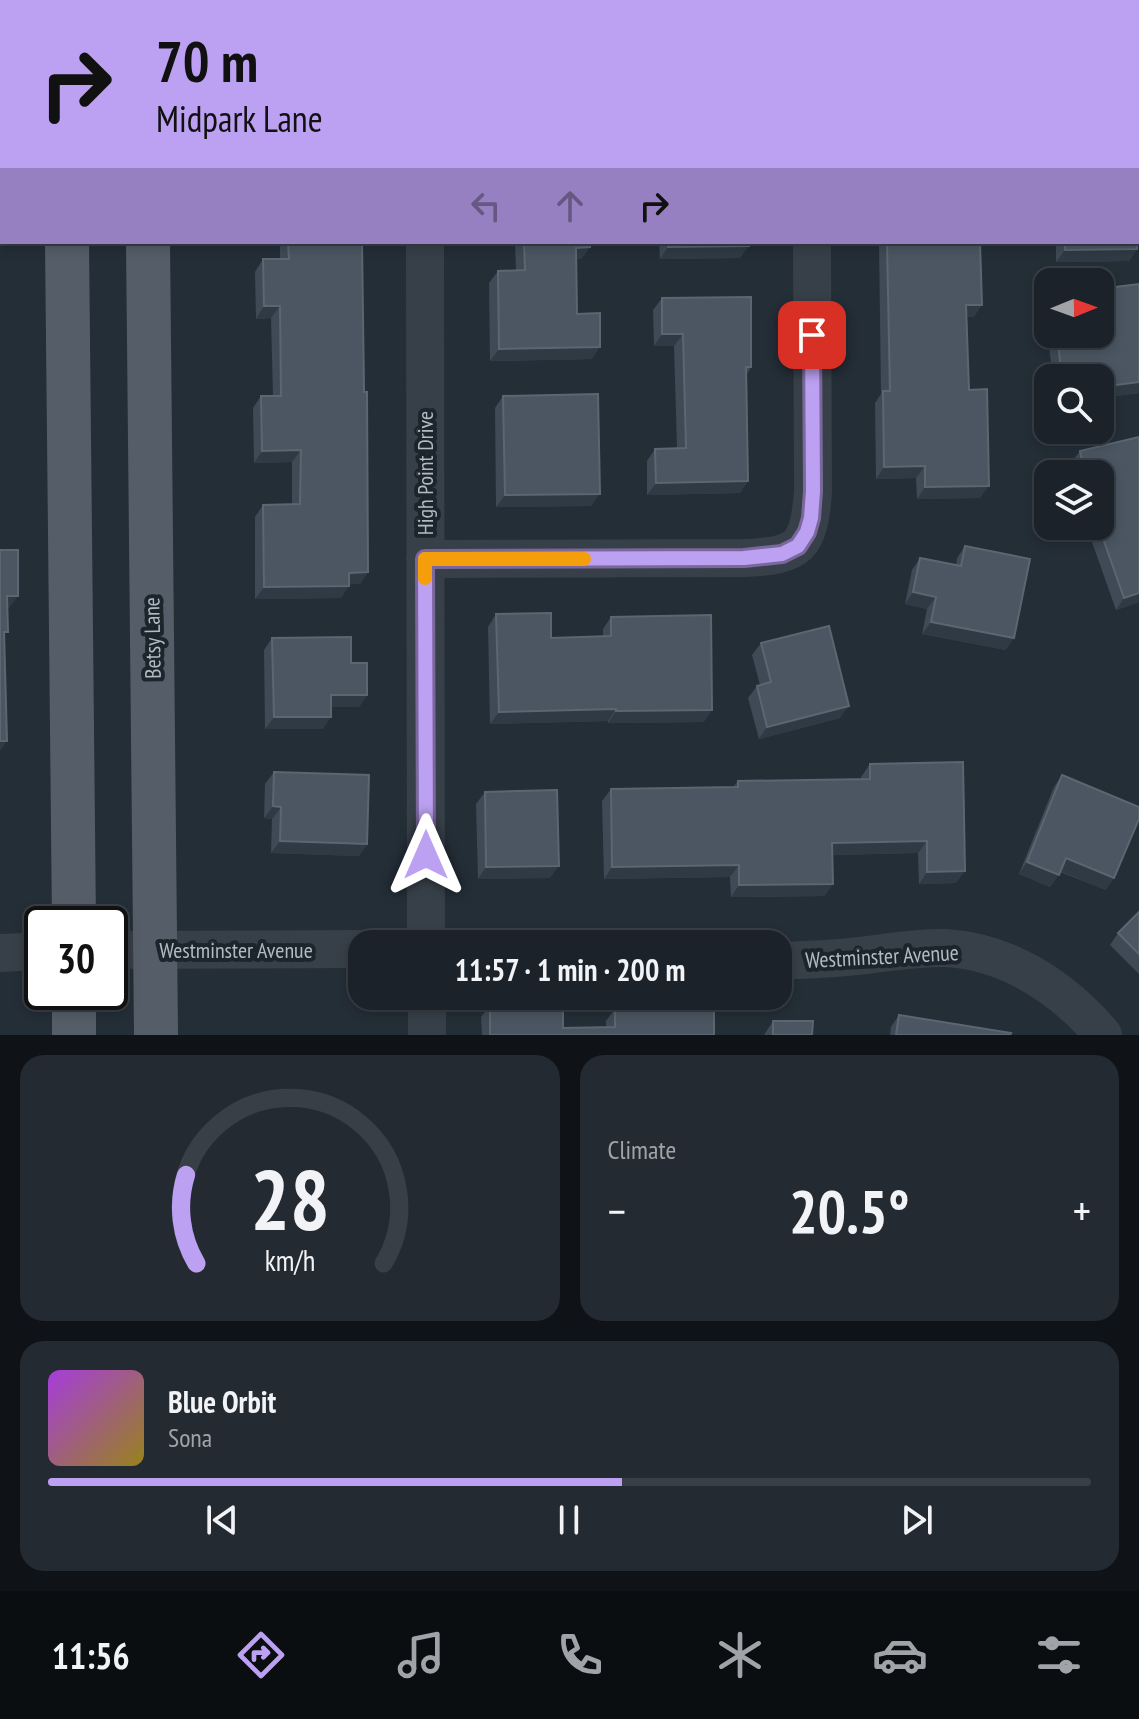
<!DOCTYPE html>
<html lang="en">
<head>
<meta charset="utf-8">
<style>
	body { margin:0; font-family:"PT Sans Narrow",sans-serif; background:#242a31; color:#f1f3f6; height:100vh; display:flex; flex-direction:column; font-size:30px; white-space:nowrap }
	* { box-sizing:border-box; margin:0 }
	p { font-size:26px; color:#a0a4a8 }
	.icon { flex:none; width:44px; height:44px; fill:none; stroke:currentColor; stroke-width:2; stroke-linecap:round; stroke-linejoin:round }
	.map { position:relative; height:1035px; overflow:hidden }
	.details { display:flex; flex-direction:column; gap:20px; padding:20px; background:#0f1317; flex:1 }
	.details>* { flex:none }
	.top-card { position:absolute; left:0px; top:0px; width:1140px; height:244px; box-shadow:0 4px 12px #0003,0 0 0 2px #393f46; background:#bca0f2; color:#111; overflow:hidden }
	.needle { width:52px; rotate:89deg }
	.buttons { position:absolute; left:1034px; top:268px; display:grid; gap:16px }
	.buttons a { display:grid; place-items:center; width:80px; height:80px; border-radius:16px; background:#1b2229; box-shadow:0 4px 12px #0003,0 0 0 2px #393f46; font-size:40px }
	.speed { position:absolute; left:24px; top:906px; display:flex; gap:16px; font-size:40px; font-weight:700; text-align:center }
	.speed>* { display:grid; place-content:center; width:104px; height:104px; border-radius:50%; background:#1b2229; box-shadow:0 4px 12px #0003,0 0 0 2px #393f46; line-height:1 }
	.speed .limit { border:4px solid #111; border-radius:12px; background:#fff; color:#111 }
	.pin { position:absolute; display:grid; place-items:center; width:68px; height:68px; color:#fff; margin:-34px; border-radius:16px; box-shadow:0 4px 12px #0006 }
	.me { position:absolute; width:88px; margin:-44px; rotate:0deg; stroke-linejoin:round; filter:drop-shadow(0 0 6px #0008) }
	.turn { display:flex; align-items:center; gap:28px; height:168px; padding:0 24px; font-size:36px }
	.turn .icon { width:104px; height:104px; stroke-width:2.5 }
	.turn b { display:block; font-size:56px; line-height:68px }
	.lanes { display:flex; align-items:center; height:76px; padding:0 24px; background:#0003; justify-content:center; gap:40px; direction:ltr }
	.lanes .off { opacity:.35 }
	.big { font-size:60px; font-weight:700; line-height:1.1 }
	.details .widget { flex:1; display:flex; flex-direction:column; justify-content:center; gap:12px; min-width:0; padding:0 28px; border-radius:24px; background:#242a31 }
	.details .dial { align-items:center; gap:0 }
	.dial svg { height:208px; overflow:visible; fill:none; stroke:#393f46; stroke-width:7; stroke-linecap:round; text-anchor:middle }
	.dial text { fill:#f1f3f6; stroke:none }
	.song { display:flex; align-items:center; gap:24px }
	.cover { width:96px; height:96px; border-radius:12px; background:linear-gradient(135deg,hsl(280 70% 55%),hsl(50 70% 35%)) }
	.played { height:8px; border-radius:4px; background:linear-gradient(90deg,#bca0f2 55%,#393f46 55%) }
	.keys { display:flex; justify-content:space-around; direction:ltr }
	.heat { display:flex; justify-content:space-between; align-items:center; font-size:44px; direction:ltr }
	.details .tiles { flex:1; display:grid; gap:20px; grid-template-columns:1fr 1fr }
	.widget:last-child { grid-column:span 2 }
	.trip { position:absolute; left:348px; top:930px; width:444px; height:80px; border-radius:24px; background:#1b2229; box-shadow:0 4px 12px #0003,0 0 0 2px #393f46; font-weight:700; line-height:80px; text-align:center }
	.menu { display:flex; height:128px; justify-content:space-around; align-items:center; background:#0b0e10; color:#a0a4a8 }
	.menu .icon { width:56px; height:56px }
	.menu .on { color:#bca0f2 }
	.menu b { font-size:36px; color:#f1f3f6 }
	.map>svg:first-child { display:block }
</style>
</head>
<body>
<div class="map">
<svg width="1139" height="1035" viewBox="0 0 1139 1035">
	<rect width="100%" height="100%" fill="#242e37"/>
	<g fill="none" stroke-linecap="round" stroke-linejoin="round">
		<path stroke="#373f48" stroke-width="38" d="M 424,0 L 424,2
			M 811,0 L 811,2
			M 425,242 L 426,944
			M 425,559 L 744,558 C 800,556 809,547 813,491 L 812,242
			M 110,950 L 362,949
			M 0,953 L 42,951
			M 778,961 C 805,960 832,959 858,956 C 887,953 916,947 945,948 C 1008,951 1063,988 1103,1035
			M 427,996 L 427,1035"/>
		<path stroke="#555e68" stroke-width="44" d="M 66,0 L 66,2
			M 147,0 L 147,2
			M 67,242 L 74,924
			M 148,242 L 156,1035
			M 74,992 L 74,1035"/>
	</g>
	<path fill="#3f4a56" d="M 280,242 L 362,242 L 368,572 L 360,584 L 349,584 L 341,598 L 255,599 L 255,517 L 263,505 L 292,504 L 292,462 L 254,463 L 253,408 L 261,396 L 273,396 L 271,318 L 256,319 L 255,272 L 263,259 L 280,259 Z
		M 515,242 L 590,242 L 590,247 L 581,259 L 576,259 L 577,314 L 592,359 L 490,361 L 489,283 L 498,271 L 516,271 Z
		M 659,242 L 749,242 L 740,258 L 660,259 Z
		M 879,242 L 980,242 L 974,317 L 967,317 L 969,390 L 980,498 L 917,499 L 916,478 L 876,479 L 875,403 L 881,394 Z
		M 1056,242 L 1137,242 L 1137,249 L 1129,261 L 1056,262 Z
		M 1139,284 L 1139,393 L 1100,398 L 1100,378 L 1053,378 L 1044,307 L 1048,301 L 1048,334 L 1100,334 Z
		M 662,298 L 751,367 L 747,374 L 748,481 L 740,493 L 647,495 L 647,461 L 655,449 L 677,448 L 674,346 L 654,346 L 653,310 Z
		M 503,396 L 591,506 L 496,507 L 495,408 Z
		M 1139,437 L 1139,602 L 1116,610 L 1092,542 L 1090,542 L 1086,526 L 1100,526 L 1100,474 L 1074,474 L 1071,463 L 1080,451 Z
		M 965,546 L 1006,650 L 922,634 L 927,609 L 905,604 L 912,570 L 920,558 L 956,565 L 957,558 Z
		M 496,614 L 551,638 L 603,636 L 603,629 L 611,617 L 704,722 L 608,723 L 608,721 L 490,724 L 488,627 Z
		M 272,638 L 351,663 L 367,695 L 359,707 L 331,707 L 323,729 L 265,729 L 264,650 Z
		M 761,643 L 840,718 L 759,739 L 748,698 L 757,686 L 760,685 L 752,655 Z
		M 963,762 L 956,883 L 919,884 L 918,853 L 832,855 L 833,884 L 824,896 L 731,897 L 730,877 L 604,879 L 602,801 L 611,789 L 733,787 L 738,781 L 861,780 L 861,777 L 870,764 Z
		M 274,772 L 367,844 L 359,856 L 271,853 L 272,819 L 264,818 L 265,784 Z
		M 1062,775 L 1106,890 L 1060,872 L 1050,887 L 1019,874 L 1054,787 Z
		M 485,792 L 550,878 L 478,879 L 476,804 Z
		M 1139,912 L 1139,974 L 1110,945 L 1118,933 Z
		M 490,1005 L 563,1028 L 606,1027 L 606,1021 L 615,1009 L 714,1035 L 482,1035 L 481,1017 Z
		M 899,1015 L 1010,1035 L 890,1035 L 891,1027 Z
		M 773,1021 L 812,1035 L 764,1035 Z"/>
	<path fill="#2f3a45" d="M 650,0 L 737,0 L 736,2 L 649,2 Z
		M 1046,0 L 1114,0 L 1113,1 Z
		M 749,246 L 740,258 L 660,259 L 668,247 Z
		M 590,247 L 581,259 L 568,260 L 576,248 Z
		M 1137,249 L 1129,261 L 1056,262 L 1065,250 Z
		M 966,305 L 982,305 L 974,317 L 958,317 Z
		M 264,306 L 280,306 L 271,318 L 256,319 Z
		M 662,334 L 683,334 L 674,346 L 654,346 Z
		M 600,347 L 592,359 L 490,361 L 499,349 Z
		M 1139,382 L 1139,393 L 1100,398 L 1100,387 Z
		M 301,450 L 292,462 L 254,463 L 262,451 Z
		M 925,466 L 916,478 L 876,479 L 884,467 Z
		M 748,481 L 740,493 L 647,495 L 656,483 Z
		M 989,486 L 980,498 L 917,499 L 925,487 Z
		M 600,494 L 591,506 L 496,507 L 505,495 Z
		M 1098,530 L 1100,530 L 1092,542 L 1090,542 Z
		M 368,572 L 360,584 L 340,585 L 349,573 Z
		M 349,586 L 341,598 L 255,599 L 264,587 Z
		M 913,592 L 936,597 L 927,609 L 905,604 Z
		M 1139,593 L 1139,602 L 1116,610 L 1124,598 Z
		M 7,596 L 18,596 L 9,608 L 0,609 Z
		M 931,622 L 1014,638 L 1006,650 L 922,634 Z
		M 331,695 L 367,695 L 359,707 L 322,707 Z
		M 849,706 L 840,718 L 759,739 L 767,727 Z
		M 616,709 L 608,721 L 490,724 L 499,712 Z
		M 712,710 L 704,722 L 608,723 L 616,711 Z
		M 274,717 L 331,717 L 323,729 L 265,729 Z
		M 0,741 L 7,741 L 0,751 Z
		M 273,806 L 281,807 L 272,819 L 264,818 Z
		M 280,841 L 367,844 L 359,856 L 271,853 Z
		M 927,841 L 918,853 L 824,855 L 832,843 Z
		M 1066,858 L 1114,878 L 1106,890 L 1057,870 Z
		M 1027,862 L 1059,875 L 1050,887 L 1019,874 Z
		M 739,865 L 730,877 L 604,879 L 612,867 Z
		M 559,866 L 550,878 L 478,879 L 486,867 Z
		M 965,871 L 956,883 L 919,884 L 927,872 Z
		M 833,884 L 824,896 L 731,897 L 739,885 Z"/>
	<path fill="#4b5662" stroke="#5b6671" stroke-width="2" d="M 272,0 L 364,0 L 364,2 L 272,2 Z
		M 931,0 L 978,0 L 978,2 L 931,2 Z
		M 288,242 L 362,242 L 364,392 L 367,392 L 368,572 L 349,573 L 349,586 L 264,587 L 263,505 L 300,504 L 301,450 L 262,451 L 261,396 L 281,396 L 280,306 L 264,306 L 263,259 L 289,259 Z
		M 524,242 L 590,242 L 590,247 L 576,248 L 577,314 L 600,313 L 600,347 L 499,349 L 498,271 L 525,270 Z
		M 668,242 L 749,242 L 749,246 L 668,247 Z
		M 887,242 L 980,242 L 982,305 L 966,305 L 969,390 L 987,389 L 989,486 L 925,487 L 925,466 L 884,467 L 883,391 L 890,391 Z
		M 1065,242 L 1137,242 L 1137,249 L 1065,250 Z
		M 1139,284 L 1139,382 L 1100,387 L 1100,378 L 1062,378 L 1057,334 L 1100,334 L 1100,289 Z
		M 751,297 L 751,367 L 746,367 L 748,481 L 656,483 L 655,449 L 686,448 L 683,334 L 662,334 L 662,298 Z
		M 598,394 L 600,494 L 505,495 L 503,396 Z
		M 1139,437 L 1139,593 L 1124,598 L 1100,530 L 1098,530 L 1097,526 L 1100,526 L 1100,474 L 1085,474 L 1080,451 Z
		M 965,546 L 1030,559 L 1014,638 L 931,622 L 936,597 L 913,592 L 920,558 L 961,566 Z
		M 0,550 L 18,550 L 18,596 L 7,596 L 8,632 L 4,632 L 7,741 L 0,741 Z
		M 551,613 L 551,638 L 611,636 L 611,617 L 711,615 L 712,710 L 616,711 L 616,709 L 499,712 L 496,614 Z
		M 829,626 L 849,706 L 767,727 L 757,686 L 771,682 L 761,643 Z
		M 351,637 L 351,663 L 367,663 L 367,695 L 331,695 L 331,717 L 274,717 L 272,638 Z
		M 963,762 L 965,871 L 927,872 L 927,841 L 832,843 L 833,884 L 739,885 L 739,865 L 612,867 L 611,789 L 738,787 L 738,781 L 870,779 L 870,764 Z
		M 274,772 L 369,775 L 367,844 L 280,841 L 281,807 L 273,806 Z
		M 1062,775 L 1139,807 L 1139,819 L 1114,878 L 1066,858 L 1059,875 L 1027,862 Z
		M 557,790 L 559,866 L 486,867 L 485,792 Z
		M 1139,912 L 1139,954 L 1118,933 Z
		M 490,1005 L 563,1005 L 563,1028 L 615,1027 L 615,1009 L 714,1009 L 714,1035 L 490,1035 Z
		M 899,1015 L 1011,1033 L 1010,1035 L 896,1035 Z
		M 773,1021 L 813,1021 L 812,1035 L 773,1035 Z"/>
	<g fill="none" stroke-linecap="round" stroke-linejoin="round">
		<defs>
			<path id="route" d="M 426,855 L 425,559 L 744,558 L 782,554 L 798,546 L 807,532 L 811,518 L 813,491 L 812,335"/>
		</defs>
		<use href="#route" stroke="#7a689d" stroke-width="20"/>
		<use href="#route" stroke="#bca0f2" stroke-width="14"/>
		<path stroke="#f59e0b" stroke-width="14" d="M 425,578 L 425,559 L 584,559"/>
	</g>
	<g text-anchor="middle" stroke-width="8" stroke-linejoin="round" paint-order="stroke">
		<g font-size="22" fill="#b2bac4" stroke="#1c242c">
			<text transform="translate(425 473) rotate(-90)" y="8">High Point Drive</text>
			<text transform="translate(152 638) rotate(-91)" y="8">Betsy Lane</text>
			<text x="236" y="958">Westminster Avenue</text>
			<text transform="translate(882 956) rotate(-3)" y="8">Westminster Avenue</text>
		</g>
	</g>
</svg>
<div class="buttons">
<a><svg class="needle" viewBox="-14 -14 28 28"><path d="M0-13l5 13h-10z" fill="#e53935"/><path d="M0 13l5-13h-10z" fill="#a0a4a8"/></svg></a>
<a><svg class="icon" aria-label="search" viewBox="0 0 24 24"><circle cx="10" cy="10" r="6"/><path d="M15 15l6 6"/></svg></a>
<a><svg class="icon" aria-label="layers" viewBox="0 0 24 24"><path d="M12 4l9 5-9 5-9-5zM3 14l9 5 9-5"/></svg></a>
</div>
<div class="speed"><div class="limit">30</div></div>
<div class="pin" style="left:812px;top:335px;background:#d93025"><svg class="icon" aria-label="arrive" viewBox="0 0 24 24"><path d="M6 21V4h12l-3 4 3 4H6"/></svg></div>
<svg class="me" style="left:426px;top:855px" viewBox="-20 -20 40 40"><path d="M0-17L14 15 0 8-14 15z" fill="#bca0f2" stroke="#fff" stroke-width="4"/></svg>
<div class="trip">11:57 · 1 min · 200 m</div>
<div class="top-card">
<div class="turn"><svg class="icon" aria-label="right" viewBox="0 0 24 24"><path d="M7 20v-9h11M14 6l5 5-5 5"/></svg><div><b>70 m</b>Midpark Lane</div></div>
<div class="lanes"><svg class="icon off" aria-label="left" viewBox="0 0 24 24"><path d="M17 20v-9H6M10 6l-5 5 5 5"/></svg><svg class="icon off" aria-label="ahead" viewBox="0 0 24 24"><path d="M12 20V5M6 11l6-6 6 6"/></svg><svg class="icon" aria-label="right" viewBox="0 0 24 24"><path d="M7 20v-9h11M14 6l5 5-5 5"/></svg></div>
</div>
</div>
<section class="details">
<div class="tiles">
<div class="widget dial"><svg viewBox="0 0 100 80">
<path d="M14 69A42 42 0 1 1 86 69"/>
<path d="M14 69A42 42 0 0 1 10 35" stroke="#bca0f2"/>
<text x="50" y="56" font-size="32" font-weight="700">28</text>
<text x="50" y="72" font-size="11">km/h</text>
</svg></div>
<div class="widget"><p>Climate</p>
<div class="heat"><a>−</a><b class="big">20.5°</b><a>+</a></div>
</div>
<div class="widget">
<div class="song"><i class="cover"></i><div><b>Blue Orbit</b><p>Sona</p></div></div>
<div class="played"></div>
<div class="keys"><svg class="icon" aria-label="previous" viewBox="0 0 24 24"><path d="M18 5L8 12l10 7zM5 5v14"/></svg><svg class="icon" aria-label="pause" viewBox="0 0 24 24"><path d="M8 5v14M16 5v14"/></svg><svg class="icon" aria-label="next" viewBox="0 0 24 24"><path d="M6 5l10 7-10 7zM19 5v14"/></svg></div>
</div>
</div>
</section>
<nav class="menu">
<b>11:56</b>
<svg class="icon on" aria-label="directions" viewBox="0 0 24 24"><path d="M12 3l9 9-9 9-9-9zM9 14v-3h6M13 9l2 2-2 2"/></svg>
<svg class="icon" aria-label="music" viewBox="0 0 24 24"><path d="M9 18V5l10-2v13"/><circle cx="6" cy="18" r="3"/><circle cx="16" cy="16" r="3"/></svg>
<svg class="icon" aria-label="phone" viewBox="0 0 24 24"><path d="M5 4h4l2 5-3 2q2 4 5 5l2-3 5 2v4C11 20 4 13 5 4z"/></svg>
<svg class="icon" aria-label="climate" viewBox="0 0 24 24"><path d="M12 3v18M4 7l16 10M4 17L20 7"/></svg>
<svg class="icon" aria-label="car" viewBox="0 0 24 24"><path d="M5 17H2v-5l4-1 3-4h7l3 4 3 1v5h-3M9 17h6M6 11h13"/><circle cx="7" cy="17" r="2"/><circle cx="17" cy="17" r="2"/></svg>
<svg class="icon" aria-label="filters" viewBox="0 0 24 24"><path d="M4 7h16M4 17h16"/><circle cx="9" cy="7" r="2"/><circle cx="15" cy="17" r="2"/></svg>
</nav>
</body>
</html>
